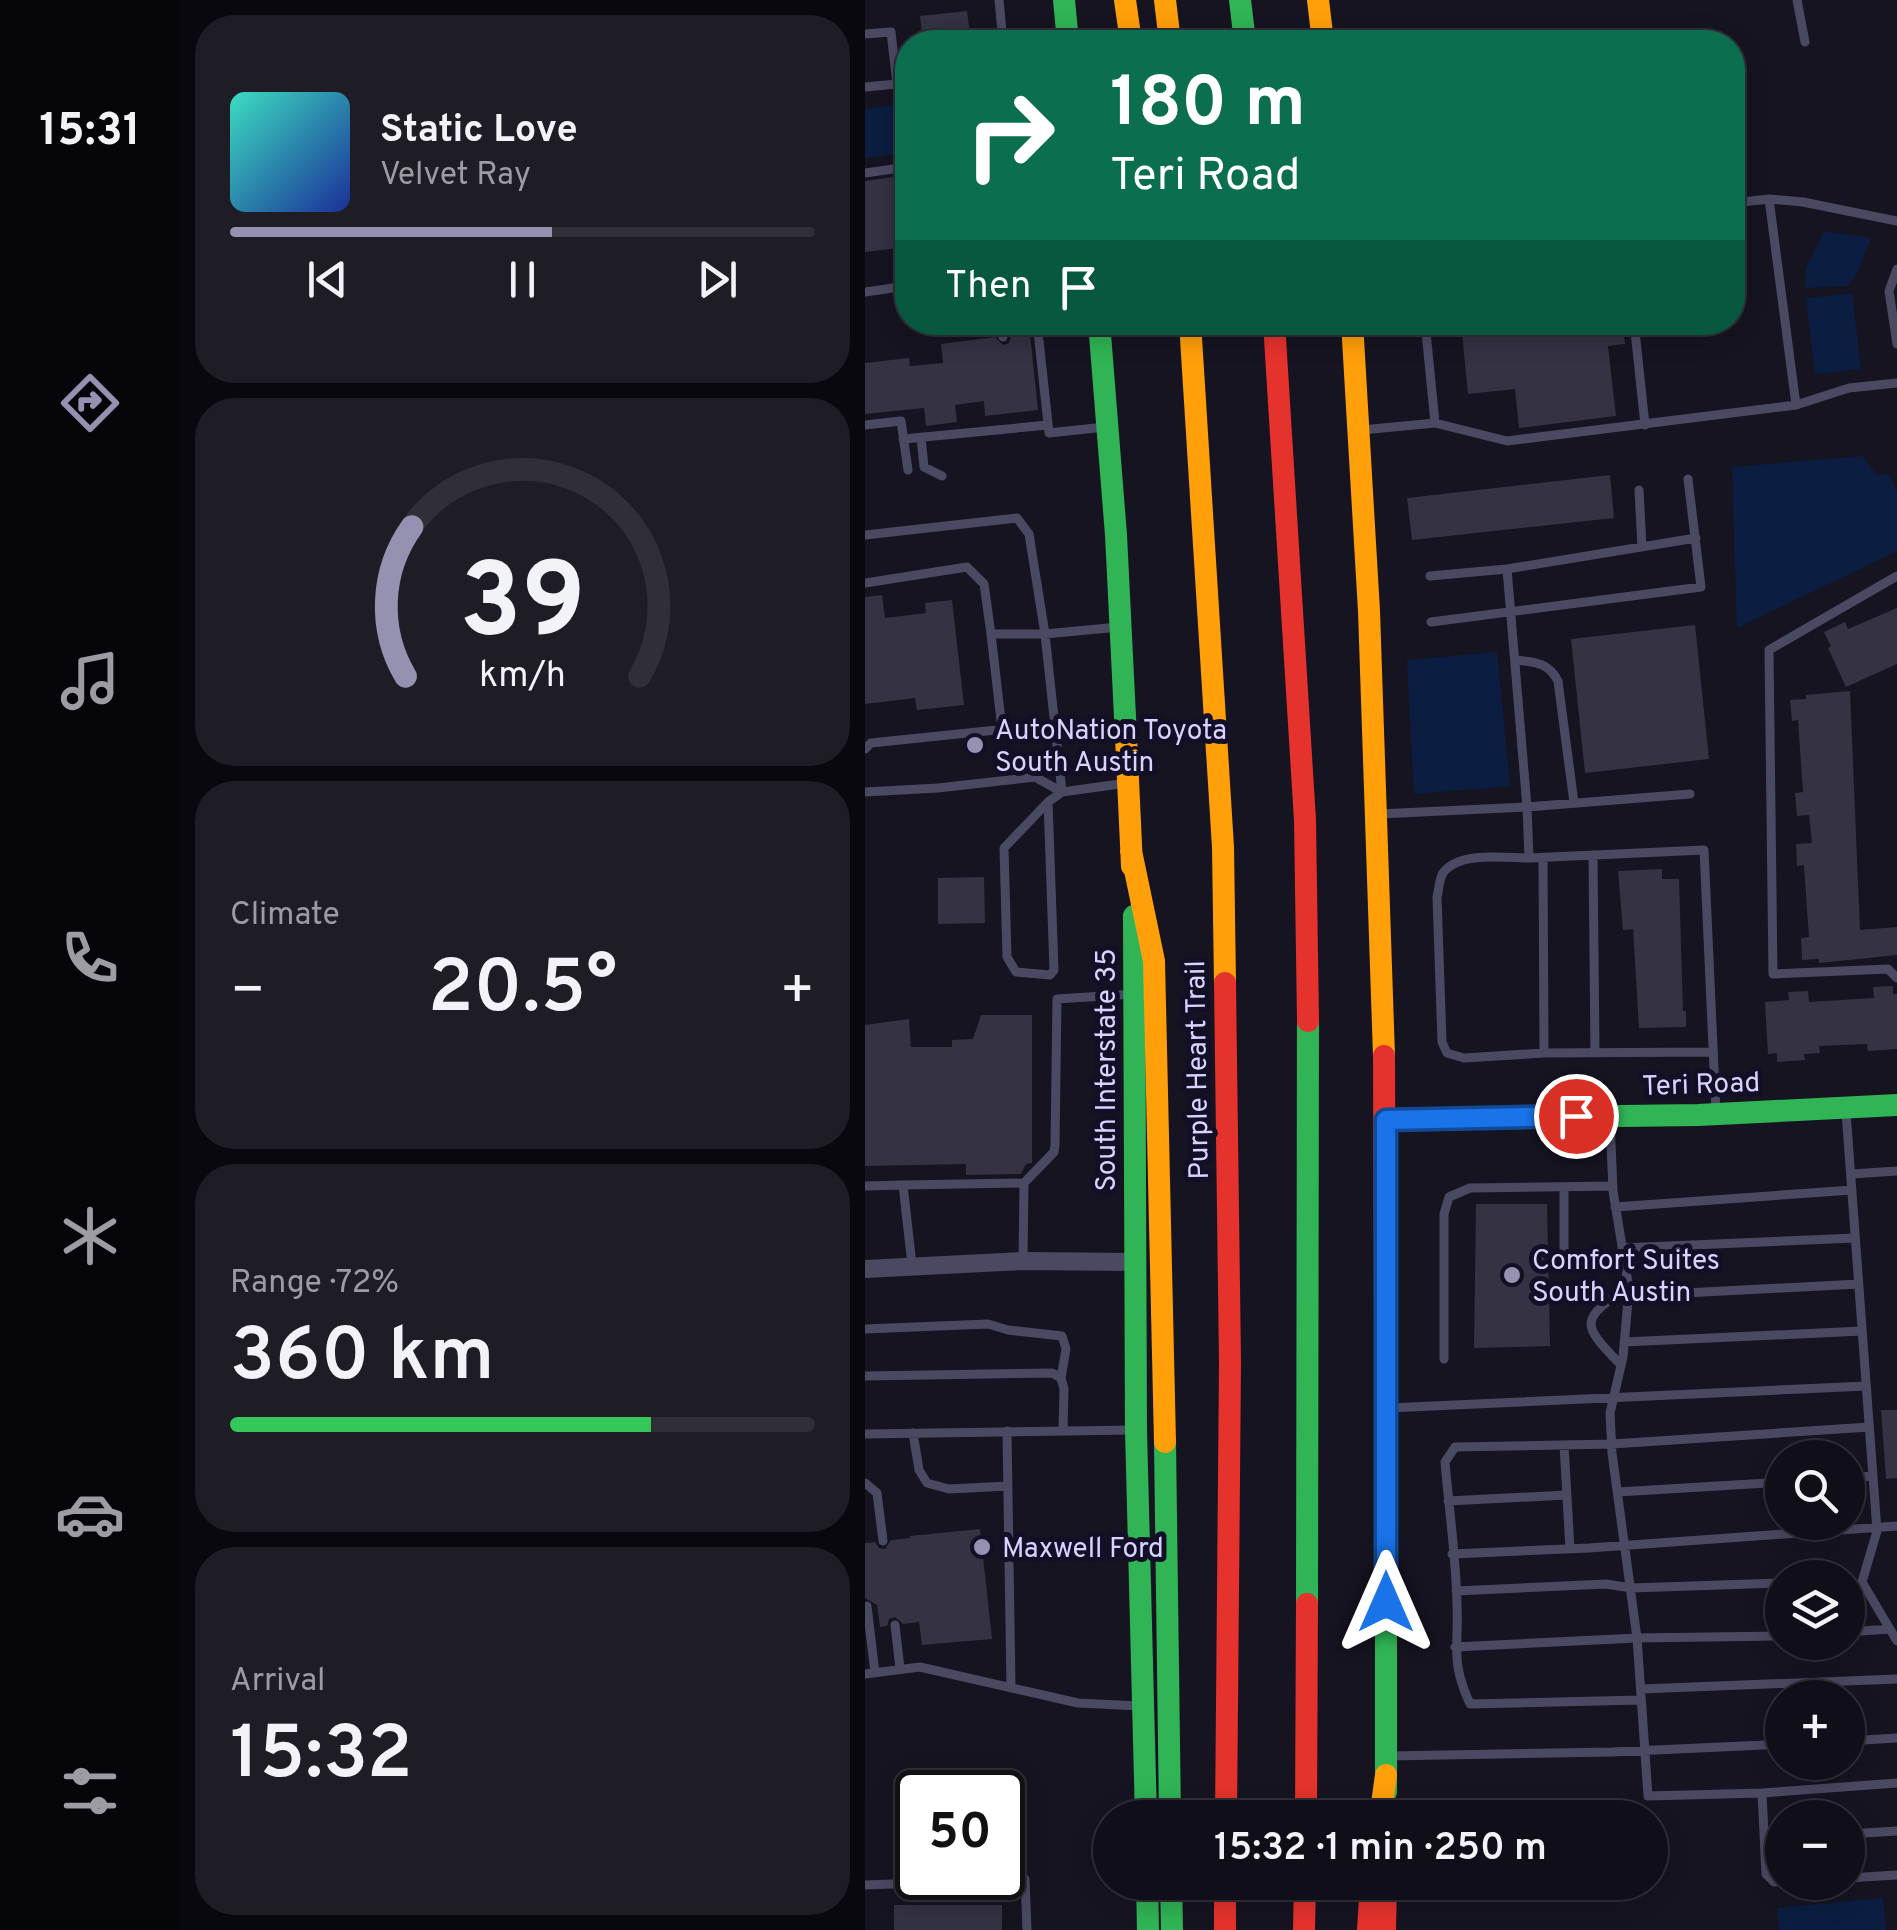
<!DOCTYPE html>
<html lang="en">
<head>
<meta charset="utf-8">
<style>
	body { margin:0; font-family:Overpass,sans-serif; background:#1e1d26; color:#f1f3f6; height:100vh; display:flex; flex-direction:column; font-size:38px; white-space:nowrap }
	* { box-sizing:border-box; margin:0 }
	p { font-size:32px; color:#9c9ca2 }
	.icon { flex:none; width:55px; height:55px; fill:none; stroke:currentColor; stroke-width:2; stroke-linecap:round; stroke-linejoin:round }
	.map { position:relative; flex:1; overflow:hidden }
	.panel { display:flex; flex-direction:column; gap:15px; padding:15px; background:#09080e; width:685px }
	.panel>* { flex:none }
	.banner { position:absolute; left:30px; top:30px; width:850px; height:305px; border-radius:40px; box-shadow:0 5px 25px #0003,0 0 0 2px #302f38; background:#0b6e4f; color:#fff; overflow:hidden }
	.tools { position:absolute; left:900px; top:1440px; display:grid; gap:20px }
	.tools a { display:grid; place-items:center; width:100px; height:100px; border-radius:50%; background:#100f19; box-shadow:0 5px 25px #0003,0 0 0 2px #302f38; font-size:50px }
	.speed { position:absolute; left:30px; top:1770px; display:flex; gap:20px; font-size:50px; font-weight:700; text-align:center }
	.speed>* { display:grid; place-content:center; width:130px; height:130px; border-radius:50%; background:#100f19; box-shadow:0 5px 25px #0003,0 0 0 2px #302f38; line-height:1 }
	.speed .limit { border:5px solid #111; border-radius:15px; background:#fff; color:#111 }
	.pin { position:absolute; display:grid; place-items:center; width:85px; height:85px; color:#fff; margin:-42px; border:5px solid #fff; border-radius:50%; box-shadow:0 2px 10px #0007 }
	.me { position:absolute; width:110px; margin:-55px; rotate:0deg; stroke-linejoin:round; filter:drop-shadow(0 0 8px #0008) }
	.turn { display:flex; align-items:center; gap:35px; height:210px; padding:0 50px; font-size:45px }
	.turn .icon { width:130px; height:130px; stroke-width:2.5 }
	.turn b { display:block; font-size:70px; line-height:85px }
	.then { display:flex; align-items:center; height:95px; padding:0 50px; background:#0003; gap:20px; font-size:38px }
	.big { font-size:75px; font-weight:600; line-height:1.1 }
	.panel .tile { flex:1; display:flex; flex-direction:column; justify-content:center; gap:15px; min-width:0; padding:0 35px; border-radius:40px; background:#1e1d26 }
	.panel .dial { align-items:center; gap:0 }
	.dial svg { height:260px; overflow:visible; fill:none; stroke:#302f38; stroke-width:7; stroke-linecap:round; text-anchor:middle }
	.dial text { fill:#f1f3f6; stroke:none }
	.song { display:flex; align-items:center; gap:30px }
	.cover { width:120px; height:120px; border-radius:15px; background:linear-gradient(135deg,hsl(170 70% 55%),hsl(230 70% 35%)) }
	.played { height:10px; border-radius:5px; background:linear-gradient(90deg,#9591b1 55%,#302f38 55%) }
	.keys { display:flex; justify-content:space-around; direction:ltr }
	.heat { display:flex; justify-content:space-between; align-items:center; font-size:55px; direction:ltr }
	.charge { height:15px; border-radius:8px; background:linear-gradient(90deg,#34c759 72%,#302f38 0) }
	.trip { position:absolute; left:228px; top:1800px; width:575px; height:100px; border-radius:50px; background:#100f19; box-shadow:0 5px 25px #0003,0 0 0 2px #302f38; font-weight:600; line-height:100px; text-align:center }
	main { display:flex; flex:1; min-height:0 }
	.tab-bar { display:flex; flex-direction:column; width:180px; justify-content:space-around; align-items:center; background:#06060a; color:#9c9ca2 }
	.tab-bar .icon { width:70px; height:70px }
	.tab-bar .selected { color:#9591b1 }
	.tab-bar b { font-size:45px; color:#f1f3f6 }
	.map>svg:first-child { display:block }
</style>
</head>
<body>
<main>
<nav class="tab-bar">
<b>15:31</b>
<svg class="icon selected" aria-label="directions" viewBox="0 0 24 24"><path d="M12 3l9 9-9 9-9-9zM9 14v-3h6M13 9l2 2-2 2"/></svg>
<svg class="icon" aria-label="music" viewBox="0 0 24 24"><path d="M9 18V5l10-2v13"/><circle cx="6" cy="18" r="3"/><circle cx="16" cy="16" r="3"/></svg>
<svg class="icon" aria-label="phone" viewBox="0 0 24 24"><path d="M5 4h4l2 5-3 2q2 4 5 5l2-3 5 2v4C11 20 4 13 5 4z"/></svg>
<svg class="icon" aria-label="climate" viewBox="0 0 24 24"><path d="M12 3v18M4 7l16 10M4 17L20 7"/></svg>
<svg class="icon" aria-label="car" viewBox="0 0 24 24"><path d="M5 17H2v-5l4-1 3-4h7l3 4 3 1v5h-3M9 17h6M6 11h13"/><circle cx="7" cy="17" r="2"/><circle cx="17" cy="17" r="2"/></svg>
<svg class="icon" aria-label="filters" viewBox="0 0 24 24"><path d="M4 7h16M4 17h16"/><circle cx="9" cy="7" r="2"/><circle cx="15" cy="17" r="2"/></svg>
</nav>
<section class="panel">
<div class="tile">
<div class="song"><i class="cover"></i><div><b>Static Love</b><p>Velvet Ray</p></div></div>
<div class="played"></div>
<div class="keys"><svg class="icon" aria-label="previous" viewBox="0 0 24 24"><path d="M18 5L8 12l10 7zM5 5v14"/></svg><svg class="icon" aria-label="pause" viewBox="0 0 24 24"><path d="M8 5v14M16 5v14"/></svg><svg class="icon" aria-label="next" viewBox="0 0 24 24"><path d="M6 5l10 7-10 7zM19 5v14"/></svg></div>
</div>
<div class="tile dial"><svg viewBox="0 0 100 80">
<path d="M14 69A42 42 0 1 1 86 69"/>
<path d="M14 69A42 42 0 0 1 16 23" stroke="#9591b1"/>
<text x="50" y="56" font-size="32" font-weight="700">39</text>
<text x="50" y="72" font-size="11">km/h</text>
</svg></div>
<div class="tile"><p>Climate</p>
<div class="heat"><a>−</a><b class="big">20.5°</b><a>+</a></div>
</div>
<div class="tile"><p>Range · 72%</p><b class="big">360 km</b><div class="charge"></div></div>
<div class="tile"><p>Arrival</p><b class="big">15:32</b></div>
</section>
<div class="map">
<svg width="1032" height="1930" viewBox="0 0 1032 1930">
	<rect width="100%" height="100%" fill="#161421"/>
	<path fill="#0b1e41" d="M 42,104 L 42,153 L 0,158 L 0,109 Z
		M 959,231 L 1006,238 L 991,276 L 982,286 L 940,288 L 941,268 Z
		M 987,293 L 996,369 L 950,374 L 941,298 Z
		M 997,456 L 1013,476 L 1022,473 L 1032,491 L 1032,551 L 872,628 L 867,467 Z
		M 632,652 L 645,786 L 549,794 L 542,660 Z
		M 1018,1898 L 1021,1930 L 914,1930 L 912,1908 Z"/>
	<path fill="#343243" d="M 102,11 L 106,42 L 58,42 L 55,16 Z
		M 42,175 L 42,247 L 0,252 L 0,181 Z
		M 596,322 L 757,322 L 760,344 L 743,346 L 751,416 L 654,428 L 650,389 L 603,394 Z
		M 165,334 L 173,410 L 120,416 L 119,401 L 90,405 L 92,422 L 61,426 L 59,408 L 0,414 L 0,363 L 44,358 L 45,366 L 78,363 L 76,344 L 130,337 L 138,345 L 144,343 L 146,336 Z
		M 745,475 L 749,518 L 547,540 L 542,498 Z
		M 17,595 L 20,618 L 61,613 L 60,603 L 87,600 L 99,705 L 52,710 L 50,698 L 0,704 L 0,597 Z
		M 1032,608 L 1032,664 L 981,687 L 963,648 L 966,646 L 959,632 L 980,622 L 983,629 Z
		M 830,625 L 844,759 L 720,773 L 706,639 Z
		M 985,691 L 995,930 L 1032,927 L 1032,955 L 954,963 L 954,959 L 937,960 L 936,938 L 944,937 L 942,910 L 939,865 L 932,866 L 931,844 L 947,843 L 944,815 L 932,816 L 930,793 L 938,792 L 933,720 L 927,721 L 925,700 L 941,699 L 941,695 Z
		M 797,869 L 797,879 L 814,879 L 818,1011 L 821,1011 L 821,1027 L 774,1028 L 768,929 L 758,930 L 753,871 Z
		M 119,877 L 120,923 L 73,924 L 73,878 Z
		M 1028,986 L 1028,994 L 1032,994 L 1032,1049 L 1003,1051 L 1002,1044 L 954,1046 L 955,1053 L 939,1054 L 940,1060 L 912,1062 L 912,1053 L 903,1054 L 900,1002 L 924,1000 L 923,992 L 943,991 L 944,1002 L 1009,998 L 1008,987 Z
		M 116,1015 L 167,1015 L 167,1163 L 161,1164 L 156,1174 L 101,1175 L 101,1164 L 0,1166 L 0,1025 L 44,1019 L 46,1047 L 87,1047 L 87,1040 L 108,1039 Z
		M 611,1204 L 682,1204 L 685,1346 L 609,1348 Z
		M 1016,1410 L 1032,1410 L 1032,1478 L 1021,1479 Z
		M 115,1529 L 127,1639 L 57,1645 L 54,1622 L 38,1624 L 30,1617 L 24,1619 L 22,1626 L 15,1627 L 12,1605 L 0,1598 L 0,1543 L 10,1542 L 14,1548 L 20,1549 L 26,1540 L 45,1538 L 45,1536 Z
		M 29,1905 L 137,1905 L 137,1930 L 29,1930 Z"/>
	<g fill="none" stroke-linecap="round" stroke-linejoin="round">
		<path stroke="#4a4962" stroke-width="9" d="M 134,0 L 138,42
			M 932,0 L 940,42
			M 0,34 L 26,32 L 32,84 L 0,87
			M 0,173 L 42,167
			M 904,199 L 938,202 L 1032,221
			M 1032,269 L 1024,291 L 1032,344
			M 0,292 L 42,286
			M 130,322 L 137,330 L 138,337
			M 172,322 L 184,433 L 240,427
			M 560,322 L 570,423
			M 769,322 L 780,425
			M 931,405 L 984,388 L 1032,383
			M 0,425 L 36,421 L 43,470
			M 497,430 L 570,423 L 642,441 L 931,405 L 904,199 L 868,203
			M 56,437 L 59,467 L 77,476
			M 38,439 L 183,425
			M 774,490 L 777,547
			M 0,535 L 152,518 L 164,534 L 180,634 L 197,792
			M 565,576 L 642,569 L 831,538
			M 1032,576 L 904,650 L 908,974 L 1023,969 L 1032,978
			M 0,583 L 102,567 L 119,584 L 126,634 L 180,634 L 254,627
			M 566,622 L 836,587 L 823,479
			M 126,634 L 137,729
			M 650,660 C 670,662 683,662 693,681 L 709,803
			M 0,749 L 6,743 L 189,724
			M 0,792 L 73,788 L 170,777 L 197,792
			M 825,794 L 662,807 L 664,858 L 839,850 L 851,1112
			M 183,802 L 139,848 L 142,957 L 151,972 L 185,975 L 189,970 L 183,802 L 197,792 L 262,783
			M 514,814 L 662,807 L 642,569
			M 728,855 L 730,1053
			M 664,858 C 640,858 594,851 578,873 C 574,879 574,890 572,897 L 577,1042 L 582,1053 L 599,1058 L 679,1053
			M 678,858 L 679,1053 L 847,1052
			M 981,1112 L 1012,1531 L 997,1582 L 1032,1641
			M 745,1119 L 748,1191 L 764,1289 L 758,1357 L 745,1413 L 747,1453 L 772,1638 L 783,1796 L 897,1793 L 901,1874 L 909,1882 L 918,1881
			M 986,1174 L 1032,1171
			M 38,1185 L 159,1183
			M 0,1186 L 38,1185 L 47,1265
			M 750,1207 L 987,1190
			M 757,1248 L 990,1238
			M 158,1261 L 159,1183 L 189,1152 L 190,1145 L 192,999 L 269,994
			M 699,1263 L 699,1187
			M 763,1296 L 994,1284
			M 0,1329 L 123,1324 L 143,1330 L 197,1336 L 201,1349 L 196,1378
			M 759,1342 L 997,1331
			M 579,1359 L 579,1214 L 584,1197 L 605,1188 L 747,1186
			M 756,1365 C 715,1323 715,1320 763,1287
			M 0,1376 L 187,1373 L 196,1378 L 199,1389 L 198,1429
			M 523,1408 L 1001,1386
			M 142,1431 L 146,1688
			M 48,1433 L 54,1470 L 62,1483 L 84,1489 L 143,1486
			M 0,1434 L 268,1430
			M 699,1445 L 705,1549
			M 982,1478 L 1008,1476
			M 0,1483 L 12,1493 L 18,1541
			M 753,1492 L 918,1482
			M 583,1501 L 701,1495
			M 587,1554 L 724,1548 L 1032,1526
			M 591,1591 L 741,1584 L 766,1588 L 918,1583
			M 2,1606 L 10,1673
			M 30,1625 L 35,1669
			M 982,1632 L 1025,1629
			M 590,1647 L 772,1638 L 918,1636
			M 0,1674 L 55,1667 L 213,1703 L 275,1706
			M 776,1689 L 1032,1679
			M 776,1700 L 605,1704 C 585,1660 594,1648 592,1604 C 591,1557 584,1509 580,1462 L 590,1447 L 747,1444 L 1004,1427
			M 982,1741 L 1032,1738
			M 524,1756 L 747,1752 L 918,1744
			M 897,1793 L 1032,1783
			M 982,1834 L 1032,1831
			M 899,1838 L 918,1837
			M 982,1878 L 1032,1875
			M 0,1885 L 160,1879 L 162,1930"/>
		<path stroke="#4a4962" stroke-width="18" d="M 0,1269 L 158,1261 L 271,1262"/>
		<path stroke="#30b455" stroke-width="22" d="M 199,0 L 203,42
			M 375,0 L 380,42
			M 234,322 L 251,535 L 261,737
			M 269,916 L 271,1430 L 281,1818
			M 521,1119 L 833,1115 L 1032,1105
			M 300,1442 L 305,1818
			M 521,1592 L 521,1792
			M 442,1604 L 443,1021
			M 282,1882 L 283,1930
			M 306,1882 L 307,1930"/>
		<path stroke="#ff9f0a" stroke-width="22" d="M 260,0 L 266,42
			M 300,0 L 305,42
			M 453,0 L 458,42
			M 325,322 L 358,847 L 360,983
			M 487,322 L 504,611 L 519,1056
			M 261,737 L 267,866
			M 266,851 L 289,961 L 300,1442
			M 515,1818 L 521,1775"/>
		<path stroke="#e5322d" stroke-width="22" d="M 409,322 L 440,820 L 443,1021
			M 360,983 L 365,1363 L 361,1818
			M 519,1056 L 521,1592
			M 441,1818 L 442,1604
			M 360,1882 L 360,1930
			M 439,1930 L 440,1882
			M 503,1930 L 506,1882
			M 520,1930 L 521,1882"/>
	</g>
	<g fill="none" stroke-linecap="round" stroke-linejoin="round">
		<defs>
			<path id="route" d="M 521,1602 L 521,1120 L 711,1116"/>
		</defs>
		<use href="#route" stroke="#114b97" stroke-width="25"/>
		<use href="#route" stroke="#1a73e8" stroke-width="18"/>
	</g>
	<g fill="#9591b1" stroke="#130f26" stroke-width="4">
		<circle cx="110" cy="745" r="10"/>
		<circle cx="647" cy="1275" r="10"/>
		<circle cx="117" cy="1547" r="10"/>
	</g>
	<g text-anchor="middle" stroke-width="10" stroke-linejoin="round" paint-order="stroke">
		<g font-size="28" fill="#d9d4ff" stroke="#130f26" text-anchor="start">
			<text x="130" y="739">AutoNation Toyota<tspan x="130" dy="32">South Austin</tspan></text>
			<text x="667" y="1269">Comfort Suites<tspan x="667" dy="32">South Austin</tspan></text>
			<text x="137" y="1557">Maxwell Ford</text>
		</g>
		<g font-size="28" fill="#d9d4ff" stroke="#130f26">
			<text transform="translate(240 1070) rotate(-90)" y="10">South Interstate 35</text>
			<text transform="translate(331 1070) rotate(-91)" y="10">Purple Heart Trail</text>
			<text transform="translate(836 1083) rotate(-2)" y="10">Teri Road</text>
		</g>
	</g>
</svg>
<div class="tools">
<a><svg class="icon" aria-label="search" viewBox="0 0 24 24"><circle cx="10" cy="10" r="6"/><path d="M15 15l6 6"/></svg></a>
<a><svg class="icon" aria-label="layers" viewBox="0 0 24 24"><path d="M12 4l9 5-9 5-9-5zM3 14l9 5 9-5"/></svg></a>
<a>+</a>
<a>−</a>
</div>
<div class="speed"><div class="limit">50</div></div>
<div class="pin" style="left:711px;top:1116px;background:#d93025"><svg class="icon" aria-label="arrive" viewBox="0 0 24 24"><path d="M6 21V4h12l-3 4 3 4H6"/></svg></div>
<svg class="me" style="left:521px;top:1602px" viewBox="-20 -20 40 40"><path d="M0-17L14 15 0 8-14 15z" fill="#1a73e8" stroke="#fff" stroke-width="4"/></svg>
<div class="trip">15:32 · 1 min · 250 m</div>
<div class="banner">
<div class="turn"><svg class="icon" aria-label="right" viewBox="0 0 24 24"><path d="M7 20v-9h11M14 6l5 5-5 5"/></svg><div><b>180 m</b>Teri Road</div></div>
<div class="then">Then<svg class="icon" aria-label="arrive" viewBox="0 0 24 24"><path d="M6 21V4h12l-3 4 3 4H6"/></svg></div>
</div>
</div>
</main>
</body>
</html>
